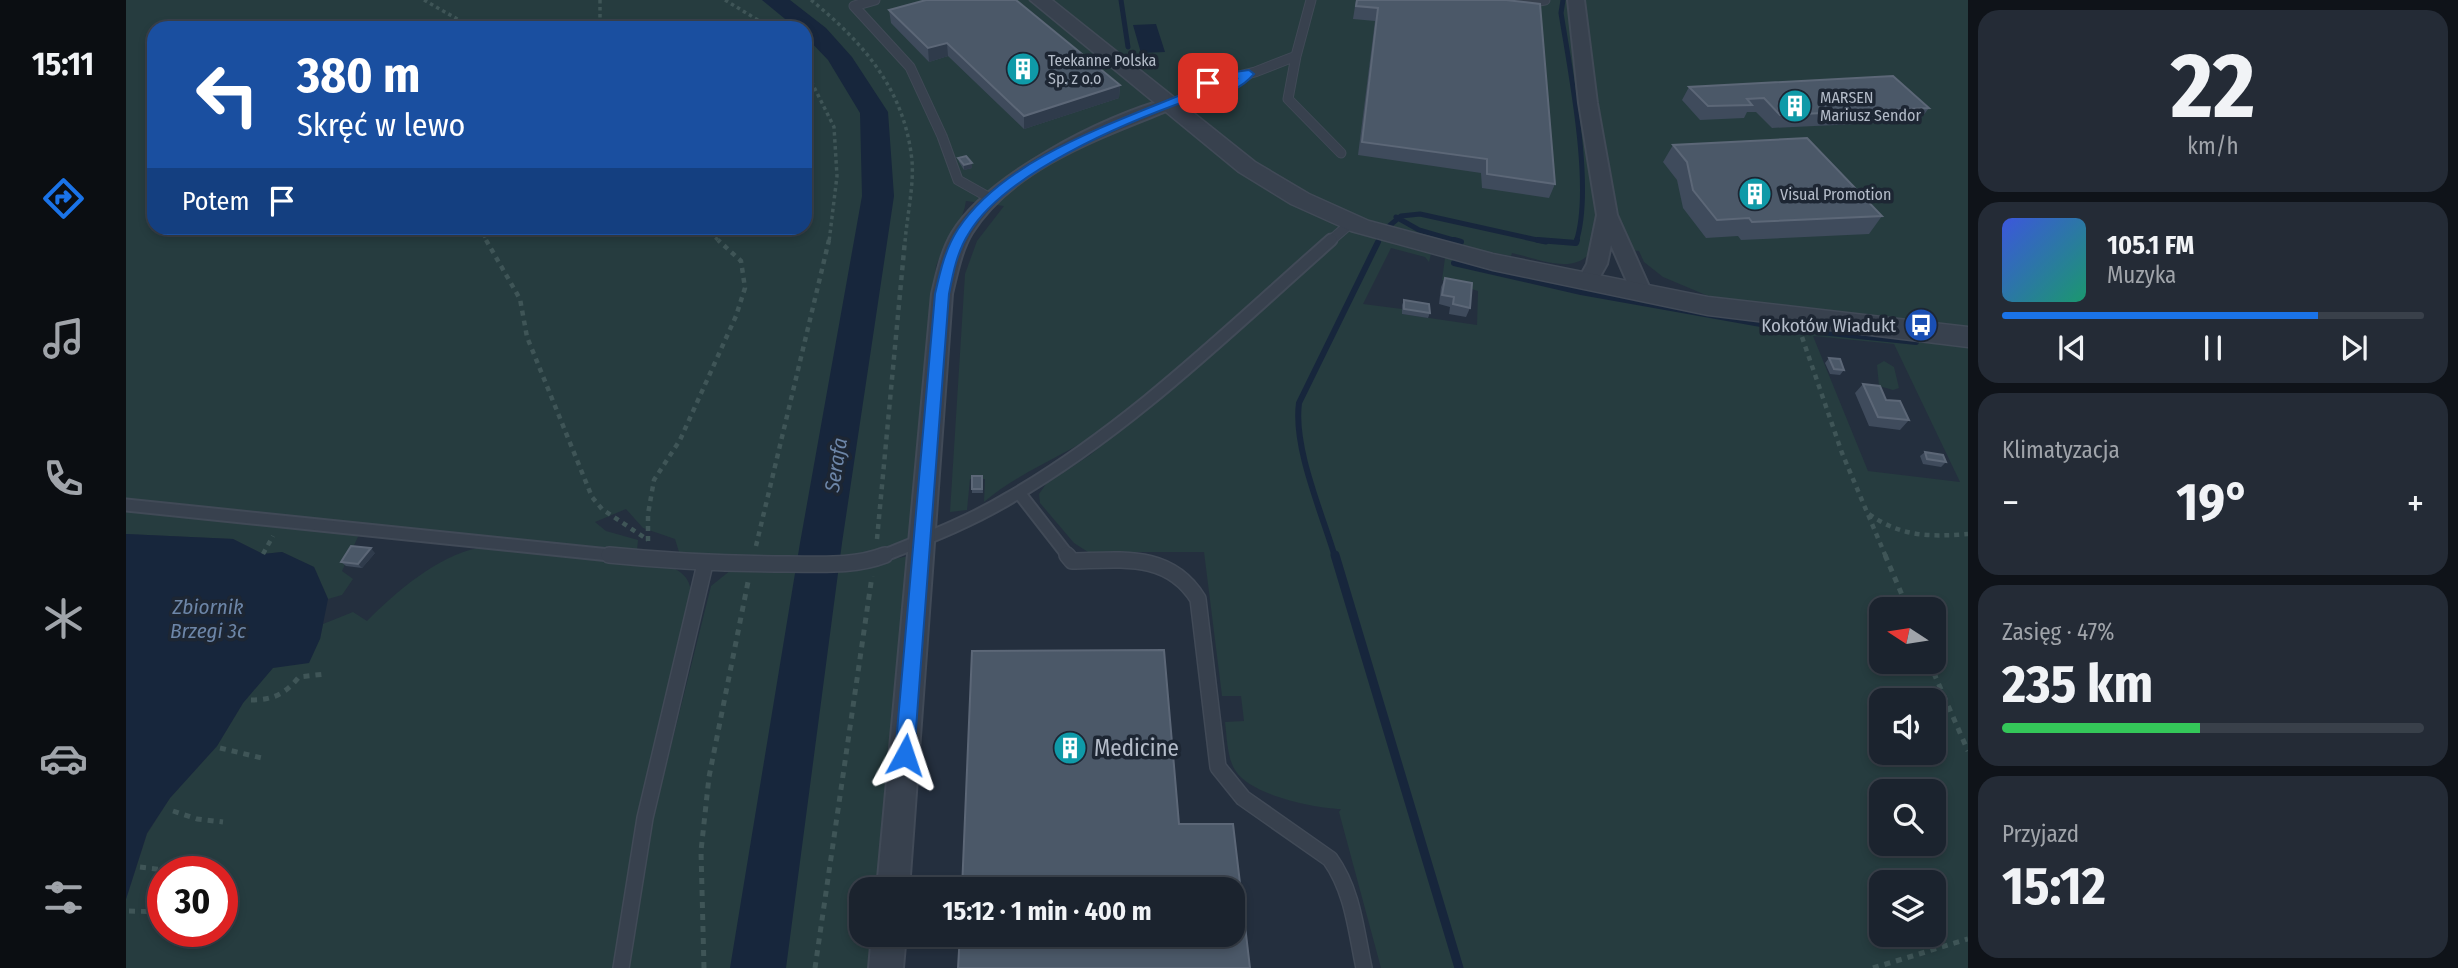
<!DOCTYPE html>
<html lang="pl">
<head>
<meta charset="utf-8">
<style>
	body { margin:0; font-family:"Fira Sans Condensed",sans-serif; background:#242b36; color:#f1f3f6; height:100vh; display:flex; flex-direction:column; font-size:26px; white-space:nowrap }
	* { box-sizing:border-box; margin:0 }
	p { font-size:23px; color:#a0a4aa }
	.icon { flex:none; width:38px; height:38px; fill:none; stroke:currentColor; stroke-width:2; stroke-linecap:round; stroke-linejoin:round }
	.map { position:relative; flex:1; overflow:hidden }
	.drawer { display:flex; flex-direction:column; gap:10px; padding:10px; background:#0f1319; width:490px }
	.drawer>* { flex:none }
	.guide { position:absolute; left:21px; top:21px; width:665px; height:214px; border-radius:21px; box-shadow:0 4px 10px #0003,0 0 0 2px #39404a; background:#1a4fa0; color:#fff; overflow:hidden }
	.needle { width:46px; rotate:282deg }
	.tools { position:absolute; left:1743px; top:597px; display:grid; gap:14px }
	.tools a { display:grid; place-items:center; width:77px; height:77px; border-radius:14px; background:#1b232e; box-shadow:0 4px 10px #0003,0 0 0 2px #39404a; font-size:35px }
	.speed { position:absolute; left:21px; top:856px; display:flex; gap:14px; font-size:35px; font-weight:700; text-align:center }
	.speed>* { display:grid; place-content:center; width:91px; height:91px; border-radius:50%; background:#1b232e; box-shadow:0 4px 10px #0003,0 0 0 2px #39404a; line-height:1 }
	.speed .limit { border:10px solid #d22; background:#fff; color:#111 }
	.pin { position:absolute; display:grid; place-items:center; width:60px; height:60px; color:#fff; margin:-30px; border-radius:14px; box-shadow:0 4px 10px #0006 }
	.me { position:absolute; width:77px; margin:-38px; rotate:5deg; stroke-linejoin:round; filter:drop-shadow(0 0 5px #0008) }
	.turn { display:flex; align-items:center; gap:24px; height:147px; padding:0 35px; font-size:32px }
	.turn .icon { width:91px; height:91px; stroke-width:2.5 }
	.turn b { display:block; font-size:49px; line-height:60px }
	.then { display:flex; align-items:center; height:66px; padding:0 35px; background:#0003; gap:14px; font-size:26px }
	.big { font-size:52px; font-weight:700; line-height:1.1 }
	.drawer .card { flex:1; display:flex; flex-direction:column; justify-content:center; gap:10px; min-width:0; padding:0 24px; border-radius:21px; background:#242b36 }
	.drawer .dial { align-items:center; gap:0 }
	.dial b { font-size:91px; line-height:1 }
	.song { display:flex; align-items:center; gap:21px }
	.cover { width:84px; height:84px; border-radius:10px; background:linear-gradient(135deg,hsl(230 70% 55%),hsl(160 70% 35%)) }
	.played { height:7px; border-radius:4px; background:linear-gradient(90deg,#1a73e8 75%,#39404a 75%) }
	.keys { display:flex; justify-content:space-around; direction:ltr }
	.heat { display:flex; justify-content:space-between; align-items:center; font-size:38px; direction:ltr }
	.charge { height:10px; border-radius:5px; background:linear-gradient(90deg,#34c759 47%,#39404a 0) }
	.trip { position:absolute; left:723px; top:877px; width:396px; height:70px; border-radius:21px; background:#1b232e; box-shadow:0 4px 10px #0003,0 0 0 2px #39404a; font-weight:700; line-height:70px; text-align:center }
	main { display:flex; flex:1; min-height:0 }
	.menu { display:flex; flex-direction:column; width:126px; justify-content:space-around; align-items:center; background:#0b0e12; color:#a0a4aa }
	.menu .icon { width:49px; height:49px }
	.menu .on { color:#1a73e8 }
	.menu b { font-size:32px; color:#f1f3f6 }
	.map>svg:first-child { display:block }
</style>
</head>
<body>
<main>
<nav class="menu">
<b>15:11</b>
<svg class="icon on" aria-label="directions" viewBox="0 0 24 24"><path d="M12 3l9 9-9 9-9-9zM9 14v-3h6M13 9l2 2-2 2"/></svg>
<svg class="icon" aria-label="music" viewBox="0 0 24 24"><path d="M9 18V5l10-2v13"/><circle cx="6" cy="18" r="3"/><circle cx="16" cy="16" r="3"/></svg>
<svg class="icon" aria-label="phone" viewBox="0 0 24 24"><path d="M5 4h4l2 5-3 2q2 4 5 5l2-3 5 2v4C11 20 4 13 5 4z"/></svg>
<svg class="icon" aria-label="climate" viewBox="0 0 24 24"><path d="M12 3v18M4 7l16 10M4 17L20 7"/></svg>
<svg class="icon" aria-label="car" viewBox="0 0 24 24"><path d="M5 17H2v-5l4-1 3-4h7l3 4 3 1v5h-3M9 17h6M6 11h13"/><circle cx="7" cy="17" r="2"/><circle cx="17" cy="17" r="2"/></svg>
<svg class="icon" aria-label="filters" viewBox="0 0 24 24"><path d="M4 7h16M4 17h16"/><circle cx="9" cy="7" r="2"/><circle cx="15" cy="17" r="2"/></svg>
</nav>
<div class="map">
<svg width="1842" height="968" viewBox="0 0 1842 968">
	<rect width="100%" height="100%" fill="#242f3e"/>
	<path fill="#263c3f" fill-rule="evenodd" d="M 0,0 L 1842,0 L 1842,331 L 1587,298 L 1537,277 L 1518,262 L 1513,251 L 1468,246 C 1453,278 1414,259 1386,253 L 1385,256 L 1325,245 L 1275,229 L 1267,244 L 1305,254 L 1303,262 L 1299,257 L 1265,248 L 1237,304 L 1276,309 L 1276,314 L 1351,325 L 1352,291 L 1316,280 L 1319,258 L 1444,287 L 1651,323 L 1667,335 L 1680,335 L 1702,329 L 1842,343 L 1842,968 L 1255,968 L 1213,812 L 1215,809 C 1187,808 1124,795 1109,770 C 1101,757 1101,738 1099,722 L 1118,721 L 1115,696 L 1096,696 L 1078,552 L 962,552 L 948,543 L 914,503 L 913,494 L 920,484 L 964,455 L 1003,423 L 987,422 C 948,453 896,469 858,502 L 859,479 L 844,479 L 841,510 L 824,512 L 839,274 L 851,241 L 878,206 L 840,201 C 837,224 818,244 810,266 L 785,538 C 731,570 627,558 563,557 L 553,552 L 549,539 L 517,528 L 500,509 L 469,522 L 480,531 L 512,540 L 511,550 L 237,526 L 216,571 L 227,579 L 216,595 L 202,599 L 188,567 L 156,552 L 137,554 L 107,539 L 0,534 ZM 28,28 L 679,28 L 679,228 L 28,228 ZM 1687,336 L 1768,344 L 1834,482 L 1742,471 ZM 1755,609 L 1808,609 L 1808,662 L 1755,662 ZM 1755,700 L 1808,700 L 1808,752 L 1755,752 ZM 1755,791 L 1808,791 L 1808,844 L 1755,844 ZM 1755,882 L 1808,882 L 1808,934 L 1755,934 Z
		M 1758,361 L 1768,367 L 1773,388 L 1767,390 L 1753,386 L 1751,365 Z
		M 352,548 L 546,567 C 560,575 565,581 565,597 L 490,968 L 0,968 L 0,899 L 21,834 L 44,798 L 91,746 L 117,703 L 146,668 L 194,639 L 197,624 L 227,612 L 241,621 C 270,592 311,556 352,548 ZM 37,872 L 96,872 L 96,931 L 37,931 Z
		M 784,556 L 752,889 L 735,889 L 735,934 L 748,935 L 744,968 L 503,968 L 517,858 L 585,586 L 605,570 L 739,564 Z"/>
	<path fill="#17263c" d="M 1030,24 L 1039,52 L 1015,53 L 1007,25 Z
		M 0,534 L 107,539 L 137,554 L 156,552 L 188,567 L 202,599 L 194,639 L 183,663 L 147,668 L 117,703 L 91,746 L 44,798 L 21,833 L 0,899 Z"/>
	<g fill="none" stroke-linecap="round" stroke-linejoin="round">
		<path stroke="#17263c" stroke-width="5" d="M 995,0 L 1002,47
			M 1437,0 L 1435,13 C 1444,70 1468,189 1450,242
			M 1270,217 L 1293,230 L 1334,242
			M 1263,226 L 1275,216 L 1294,214 L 1420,242"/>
		<path stroke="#17263c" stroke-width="6" d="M 1328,240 L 1335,242
			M 1412,240 L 1450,243 L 1451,240
			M 1328,263 L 1455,292 L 1663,329
			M 1695,332 L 1790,342
			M 1209,557 C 1196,513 1167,448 1173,403 L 1252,242"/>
		<path stroke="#17263c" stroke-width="9" d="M 1209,555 L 1333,968"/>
		<path fill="#17263c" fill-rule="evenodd" d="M 636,0 L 664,0 L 700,28 L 726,57 L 762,112 L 768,196 L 716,543 L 660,968 L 604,968 L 674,543 L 736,196 L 734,113 L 702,60 L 679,36 L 679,28 L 670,28 Z"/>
		<defs>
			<path id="service-far2" d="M 749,0 L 728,6 L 784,67 L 816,136 L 832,180 L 864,198
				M 1388,5 L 1419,0
				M 1170,56 L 1162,99 L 1215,153
				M 1067,94 L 1088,82 L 1129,72 L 1170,56 L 1185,0
				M 1042,104 L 1095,90 L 1123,74
				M 1203,242 L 1226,222"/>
			<path id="service-far1" d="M 894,494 L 943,557
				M 0,505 L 503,557
				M 754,557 C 799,539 844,522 885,497 C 1004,428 1103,330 1205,240"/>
			<path id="service" d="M 483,555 C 543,561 602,564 662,564 C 694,564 728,567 759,555
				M 941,555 L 946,561 C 995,560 1043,552 1072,599 L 1092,767 L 1117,798 L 1204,859 C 1227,891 1230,931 1238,968
				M 495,968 L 519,818 L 579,564"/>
			<path id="minor" d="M 1442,0 L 1458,0 L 1471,103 L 1491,215 L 1526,293 L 1516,300 L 1506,293 L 1485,245 L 1481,264 L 1468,287 L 1454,287 L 1451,282 L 1461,264 L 1471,215 L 1453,103 Z
				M 1042,99 L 1048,100 L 1051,104 L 1048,108 C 979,136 888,166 846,233 C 835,251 831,274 826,294 L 783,889 L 751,889 L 806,294 C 811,273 815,252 826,233 C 860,176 978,115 1042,99 Z
				M 746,934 L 780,934 L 777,968 L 743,968 Z"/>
			<path id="tertiary" d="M 904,0 L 926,0 L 1129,162 L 1183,194 L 1243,221 L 1367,254 L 1582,297 L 1842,327 L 1842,347 L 1582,315 L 1367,270 L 1225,231 L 1165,204 L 1113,172 Z"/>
		</defs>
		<use href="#service-far2" stroke="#414a57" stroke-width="11"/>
		<use href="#service-far1" stroke="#414a57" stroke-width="15"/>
		<use href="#service" stroke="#414a57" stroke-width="18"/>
		<use href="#minor" stroke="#414a57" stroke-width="4"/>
		<use href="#tertiary" stroke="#414a57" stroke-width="3"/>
		<path stroke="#3f5557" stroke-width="3.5" stroke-dasharray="3.5 3.5" stroke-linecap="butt" d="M 298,0 L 347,28
			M 474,0 L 474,28
			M 599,0 L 645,28
			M 685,0 C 737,42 779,90 786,161 C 788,186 781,216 779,242
			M 679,69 L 708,127 L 711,176 L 703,242
			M 355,228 L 361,242
			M 579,228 L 594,242"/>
		<path stroke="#3f5557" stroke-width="4.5" stroke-dasharray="5 5" stroke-linecap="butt" d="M 360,240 L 394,299 L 401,337 L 466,497 L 476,509 L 522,540
			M 1676,337 L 1716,453 L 1760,557
			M 1743,514 C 1775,537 1804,537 1842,534
			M 751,539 L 779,240
			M 522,541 L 522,514 L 528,480 L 554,440 L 610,316 L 619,288 L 615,261 L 592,240
			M 630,546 L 703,240
			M 137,554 L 147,536"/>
		<path stroke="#3f5557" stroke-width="5" stroke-dasharray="6 6" stroke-linecap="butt" d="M 1759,555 L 1782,609
			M 1803,662 L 1842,751
			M 125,700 C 147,700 159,694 173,677 L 199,674
			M 94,748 L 140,759
			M 47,811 L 71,819 L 97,822
			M 14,867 L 55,872
			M 3,911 L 35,912
			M 578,968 L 575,851 L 583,777 L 622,582
			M 689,968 L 746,576
			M 1747,968 L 1842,939"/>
		<use href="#service-far2" stroke="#38414e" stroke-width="9"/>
		<use href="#service-far1" stroke="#38414e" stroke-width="11"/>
		<use href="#service" stroke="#38414e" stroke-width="15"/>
		<use href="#minor" fill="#38414e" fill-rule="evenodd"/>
		<use href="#tertiary" fill="#38414e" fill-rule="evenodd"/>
	</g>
	<path fill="#3f4b5c" d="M 1230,0 L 1380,0 L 1429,184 L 1423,198 L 1356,188 L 1355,173 L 1232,155 L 1249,21 L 1227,19 Z
		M 763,10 L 994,85 L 993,98 L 898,129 L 822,56 L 803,62 L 765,23 Z
		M 1086,81 L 1101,84 L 1090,89 L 1085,85 Z
		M 1563,87 L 1803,108 L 1793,121 L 1646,128 L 1630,112 L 1621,112 L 1618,118 L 1574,120 L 1556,100 Z
		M 1547,145 L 1756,216 L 1743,234 L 1615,240 L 1612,236 L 1580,238 L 1557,208 L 1551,180 L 1537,162 Z
		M 832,158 L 846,168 L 838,170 L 833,162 Z
		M 1319,278 L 1344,308 L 1340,317 L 1323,314 L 1324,307 L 1313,304 L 1315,287 Z
		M 1278,300 L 1304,313 L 1302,318 L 1276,314 L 1276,305 Z
		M 1703,358 L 1718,370 L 1714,375 L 1704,374 L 1699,363 Z
		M 1737,384 L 1760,400 L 1783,420 L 1774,430 L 1743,426 L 1729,393 Z
		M 1799,452 L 1820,462 L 1815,467 L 1797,464 L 1794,456 Z
		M 856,476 L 857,493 L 846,493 L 846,489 Z
		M 249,553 L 236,568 L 220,566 L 215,562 Z"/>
	<path fill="#2f3b4b" d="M 821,43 L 822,56 L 803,62 L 802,48 Z
		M 1101,79 L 1101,84 L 1090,89 L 1091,84 Z
		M 994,85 L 993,98 L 898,129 L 898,116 Z
		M 846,163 L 846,168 L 838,170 L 838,165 Z
		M 245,548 L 249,553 L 236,568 L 232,564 Z"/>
	<path fill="#4b5868" stroke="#5c6777" stroke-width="2" d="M 800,0 L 890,0 L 994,85 L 898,116 L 821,43 L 802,48 L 763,10 Z
		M 1231,0 L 1380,0 L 1414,4 L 1429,184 L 1361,174 L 1361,159 L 1236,142 L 1252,8 L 1230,6 Z
		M 1096,76 L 1101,79 L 1091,84 L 1086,81 Z
		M 1767,76 L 1803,108 L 1654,115 L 1638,98 L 1621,99 L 1626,105 L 1582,106 L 1563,87 Z
		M 1681,138 L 1756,216 L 1626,222 L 1623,218 L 1591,220 L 1567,190 L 1561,162 L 1547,145 Z
		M 840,156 L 846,163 L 838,165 L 832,158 Z
		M 1319,278 L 1346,283 L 1344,308 L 1327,304 L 1328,297 L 1316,295 Z
		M 1278,300 L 1303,304 L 1304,313 L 1278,309 Z
		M 1703,358 L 1714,359 L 1718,370 L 1708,369 Z
		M 1737,384 L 1754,386 L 1760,400 L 1774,401 L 1783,420 L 1752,417 Z
		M 1799,452 L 1817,455 L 1820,462 L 1801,459 Z
		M 846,476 L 856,476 L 856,489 L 846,489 Z
		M 225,546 L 245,548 L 232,564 L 215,562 Z
		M 1038,650 L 1053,824 L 1107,824 L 1124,968 L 832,968 L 834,934 L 1106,934 L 1106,889 L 836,889 L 846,651 Z"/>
	<path fill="#1a73e8" stroke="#114b97" stroke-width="2" d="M 1123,70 L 1128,74 C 1107,98 1091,90 1066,99 C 1000,122 879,173 843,233 C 831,252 827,273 823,294 L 788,755 L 785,762 L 779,764 L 772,762 L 769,755 L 809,294 C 814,272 819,249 832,229 C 877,161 979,126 1052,96 C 1071,88 1096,93 1112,78 L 1082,87 L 1078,86 L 1078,81 L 1101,73 Z"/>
	<defs>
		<symbol id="building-disc" viewBox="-11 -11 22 22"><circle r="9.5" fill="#0f9aa8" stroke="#1d2633"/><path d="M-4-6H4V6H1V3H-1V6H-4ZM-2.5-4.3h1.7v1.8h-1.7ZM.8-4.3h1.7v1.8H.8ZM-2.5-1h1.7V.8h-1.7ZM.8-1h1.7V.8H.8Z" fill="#fff"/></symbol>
		<symbol id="bus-disc" viewBox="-11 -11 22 22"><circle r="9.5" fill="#1a4fb4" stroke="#1d2633"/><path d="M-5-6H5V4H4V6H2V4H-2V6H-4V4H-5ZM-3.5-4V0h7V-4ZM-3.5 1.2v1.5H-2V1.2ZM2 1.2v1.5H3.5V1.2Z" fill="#fff"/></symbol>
	</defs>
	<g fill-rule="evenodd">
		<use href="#building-disc" x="878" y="50" width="38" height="38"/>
		<use href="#building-disc" x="1650" y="87" width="38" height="38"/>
		<use href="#building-disc" x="1610" y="175" width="38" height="38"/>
		<use href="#bus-disc" x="1776" y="306" width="38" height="38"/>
		<use href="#building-disc" x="925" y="729" width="38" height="38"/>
	</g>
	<g text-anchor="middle" stroke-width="7" stroke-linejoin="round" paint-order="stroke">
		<g font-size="16" fill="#b4bcc9" stroke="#1d2633" text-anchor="start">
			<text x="922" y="66">Teekanne Polska<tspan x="922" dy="18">Sp. z o.o</tspan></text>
			<text x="1694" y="103">MARSEN<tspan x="1694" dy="18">Mariusz Sendor</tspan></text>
			<text x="1654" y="200">Visual Promotion</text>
		</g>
		<g font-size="19" fill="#b4bcc9" stroke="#1d2633" text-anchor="end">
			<text x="1770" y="332">Kokotów Wiadukt</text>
		</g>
		<g font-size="21" font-style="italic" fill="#6d86a8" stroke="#1d2633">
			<text transform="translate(710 465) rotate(-81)" y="7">Serafa</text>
			<text x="82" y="614">Zbiornik<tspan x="82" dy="24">Brzegi 3c</tspan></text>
		</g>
		<g font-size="23" fill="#b4bcc9" stroke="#1d2633" text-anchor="start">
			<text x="968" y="756">Medicine</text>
		</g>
	</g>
</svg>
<div class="tools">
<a><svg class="needle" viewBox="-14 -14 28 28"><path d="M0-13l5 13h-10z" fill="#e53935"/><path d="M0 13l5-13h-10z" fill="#a0a4aa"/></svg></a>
<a><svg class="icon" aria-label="sound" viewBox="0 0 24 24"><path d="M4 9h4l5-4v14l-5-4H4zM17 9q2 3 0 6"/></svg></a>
<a><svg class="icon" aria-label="search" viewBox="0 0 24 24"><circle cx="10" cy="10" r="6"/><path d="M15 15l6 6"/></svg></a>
<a><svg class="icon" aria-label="layers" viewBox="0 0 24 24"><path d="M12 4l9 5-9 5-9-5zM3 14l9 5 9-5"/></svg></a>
</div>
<div class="speed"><div class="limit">30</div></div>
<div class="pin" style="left:1082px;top:83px;background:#d93025"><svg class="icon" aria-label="arrive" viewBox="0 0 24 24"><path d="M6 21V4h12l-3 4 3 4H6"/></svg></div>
<svg class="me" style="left:779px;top:755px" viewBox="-20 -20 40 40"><path d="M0-17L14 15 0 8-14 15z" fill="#1a73e8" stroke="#fff" stroke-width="4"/></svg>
<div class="trip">15:12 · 1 min · 400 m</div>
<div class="guide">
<div class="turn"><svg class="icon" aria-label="left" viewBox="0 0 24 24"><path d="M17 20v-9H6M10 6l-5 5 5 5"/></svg><div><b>380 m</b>Skręć w lewo</div></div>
<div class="then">Potem<svg class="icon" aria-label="arrive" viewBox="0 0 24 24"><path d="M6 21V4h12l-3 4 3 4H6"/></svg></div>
</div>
</div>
<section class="drawer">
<div class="card dial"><b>22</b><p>km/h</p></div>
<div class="card">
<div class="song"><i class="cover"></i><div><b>105.1 FM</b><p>Muzyka</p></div></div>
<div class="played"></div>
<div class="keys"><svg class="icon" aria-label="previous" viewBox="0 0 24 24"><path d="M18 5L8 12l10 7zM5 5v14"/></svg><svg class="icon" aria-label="pause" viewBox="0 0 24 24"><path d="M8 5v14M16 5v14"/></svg><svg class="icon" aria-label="next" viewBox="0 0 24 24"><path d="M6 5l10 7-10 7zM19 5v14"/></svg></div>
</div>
<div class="card"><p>Klimatyzacja</p>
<div class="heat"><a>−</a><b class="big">19°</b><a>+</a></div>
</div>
<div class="card"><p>Zasięg · 47%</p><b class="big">235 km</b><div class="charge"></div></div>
<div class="card"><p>Przyjazd</p><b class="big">15:12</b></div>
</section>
</main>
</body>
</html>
